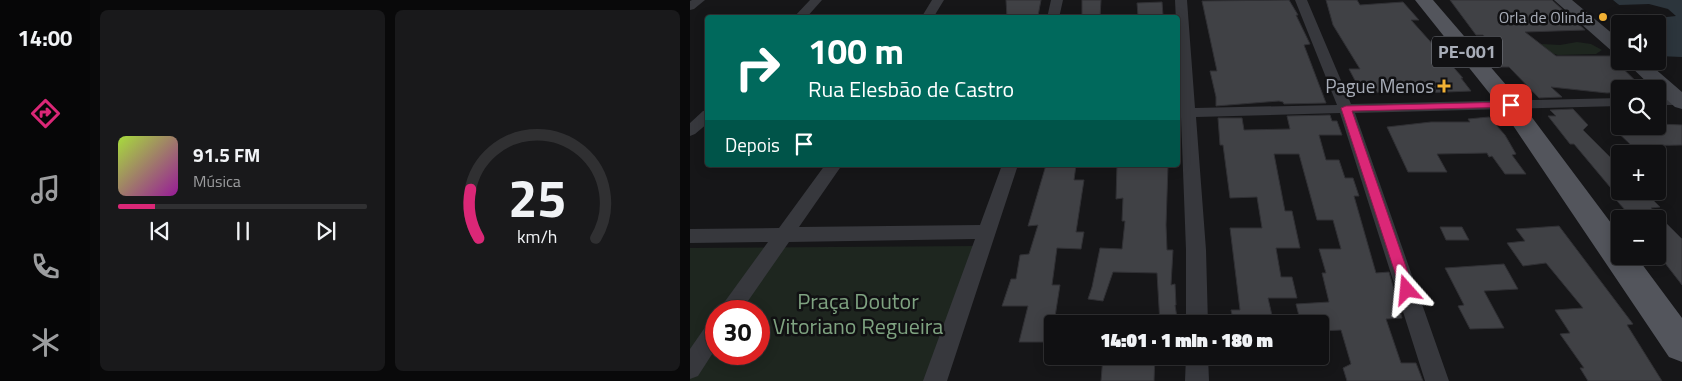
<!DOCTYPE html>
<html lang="pt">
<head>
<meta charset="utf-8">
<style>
	body { margin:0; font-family:"Titillium Web",sans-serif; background:#19191b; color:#f1f3f6; height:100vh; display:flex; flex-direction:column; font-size:19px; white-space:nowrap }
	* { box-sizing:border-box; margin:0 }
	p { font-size:16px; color:#9c9d9f }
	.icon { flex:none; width:28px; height:28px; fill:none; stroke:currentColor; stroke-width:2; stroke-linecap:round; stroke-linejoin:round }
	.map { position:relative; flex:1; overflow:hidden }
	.side { display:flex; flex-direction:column; gap:10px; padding:10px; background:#09090a; width:600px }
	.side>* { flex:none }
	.guide { position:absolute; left:15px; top:15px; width:475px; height:152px; border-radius:5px; box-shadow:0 2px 12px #0003,0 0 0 1px #303032; background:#00695c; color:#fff; overflow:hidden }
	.buttons { position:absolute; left:921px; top:15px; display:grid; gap:10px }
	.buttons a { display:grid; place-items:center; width:55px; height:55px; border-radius:5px; background:#101012; box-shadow:0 2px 12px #0003,0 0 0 1px #303032; font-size:25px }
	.speed { position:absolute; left:15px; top:300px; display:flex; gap:10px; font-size:25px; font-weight:700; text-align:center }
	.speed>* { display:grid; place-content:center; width:65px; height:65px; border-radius:50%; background:#101012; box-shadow:0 2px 12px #0003,0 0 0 1px #303032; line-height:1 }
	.speed .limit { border:8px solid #d22; background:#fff; color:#111 }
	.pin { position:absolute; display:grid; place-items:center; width:42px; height:42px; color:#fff; margin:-21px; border-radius:10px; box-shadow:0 2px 8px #0006 }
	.me { position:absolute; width:55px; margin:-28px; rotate:342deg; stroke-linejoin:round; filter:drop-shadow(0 0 4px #0008) }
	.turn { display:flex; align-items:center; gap:18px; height:105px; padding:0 20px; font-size:22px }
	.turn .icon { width:65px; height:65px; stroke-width:2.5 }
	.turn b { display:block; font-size:35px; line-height:42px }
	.then { display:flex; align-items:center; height:48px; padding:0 20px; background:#0003; gap:10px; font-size:19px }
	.side .widget { flex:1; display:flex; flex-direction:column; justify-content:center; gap:8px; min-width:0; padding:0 18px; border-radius:8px; background:#19191b }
	.side .dial { align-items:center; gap:0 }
	.dial svg { height:130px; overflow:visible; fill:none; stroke:#303032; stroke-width:7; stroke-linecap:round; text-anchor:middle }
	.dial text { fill:#f1f3f6; stroke:none }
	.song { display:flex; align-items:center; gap:15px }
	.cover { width:60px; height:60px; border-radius:8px; background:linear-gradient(135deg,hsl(80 70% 55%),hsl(300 70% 35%)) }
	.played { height:5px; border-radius:2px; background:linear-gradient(90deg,#db2777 15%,#303032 15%) }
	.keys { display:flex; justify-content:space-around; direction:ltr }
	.side .tiles { flex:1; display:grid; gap:10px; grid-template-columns:repeat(2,1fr) }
	.trip { position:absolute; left:354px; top:315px; width:285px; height:50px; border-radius:5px; background:#101012; box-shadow:0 2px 12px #0003,0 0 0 1px #303032; font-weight:800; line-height:50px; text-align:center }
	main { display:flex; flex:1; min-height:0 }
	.tab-bar { display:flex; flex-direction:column; width:90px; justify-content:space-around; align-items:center; background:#060607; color:#9c9d9f }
	.tab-bar .icon { width:35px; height:35px }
	.tab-bar .selected { color:#db2777 }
	.tab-bar b { font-size:22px; color:#f1f3f6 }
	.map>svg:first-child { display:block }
</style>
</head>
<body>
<main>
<nav class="tab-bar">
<b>14:00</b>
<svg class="icon selected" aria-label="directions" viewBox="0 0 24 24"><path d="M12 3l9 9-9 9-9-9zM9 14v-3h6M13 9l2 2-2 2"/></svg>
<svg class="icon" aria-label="music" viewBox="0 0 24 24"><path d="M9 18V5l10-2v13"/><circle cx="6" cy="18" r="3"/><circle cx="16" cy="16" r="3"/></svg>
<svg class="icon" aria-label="phone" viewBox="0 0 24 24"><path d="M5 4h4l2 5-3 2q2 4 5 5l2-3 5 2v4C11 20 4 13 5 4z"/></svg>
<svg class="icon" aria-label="climate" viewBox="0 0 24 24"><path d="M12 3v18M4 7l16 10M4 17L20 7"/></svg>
</nav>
<section class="side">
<div class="tiles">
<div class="widget">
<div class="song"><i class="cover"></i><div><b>91.5 FM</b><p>Música</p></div></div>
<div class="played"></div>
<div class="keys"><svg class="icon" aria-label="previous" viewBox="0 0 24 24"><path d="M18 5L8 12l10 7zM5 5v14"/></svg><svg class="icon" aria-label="pause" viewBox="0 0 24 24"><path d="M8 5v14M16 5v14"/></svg><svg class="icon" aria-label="next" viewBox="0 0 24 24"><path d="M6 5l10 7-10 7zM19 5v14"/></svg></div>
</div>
<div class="widget dial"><svg viewBox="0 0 100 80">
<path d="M14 69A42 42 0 1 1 86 69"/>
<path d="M14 69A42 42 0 0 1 9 39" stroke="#db2777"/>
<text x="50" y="56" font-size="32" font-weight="700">25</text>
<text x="50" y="72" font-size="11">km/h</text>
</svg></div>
</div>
</section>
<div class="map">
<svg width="992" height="381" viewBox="0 0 992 381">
	<rect width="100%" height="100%" fill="#161618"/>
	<path fill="#1e261f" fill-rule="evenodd" d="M 887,42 L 901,44 L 912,50 L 906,54 L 868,55 L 861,53 L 851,44 L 870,45 Z
		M 286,246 L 235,381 L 0,381 L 0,248 ZM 26,311 L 69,311 L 69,354 L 26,354 Z"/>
	<path fill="#2c353c" d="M 921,0 L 992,0 L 992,57 L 968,56 L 968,24 L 930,24 L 930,26 L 921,18 L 972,14 L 929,5 Z"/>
	<path fill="#161618" d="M 919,0 L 923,0 L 929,5 L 959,4 L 978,9 L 986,16 L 959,19 L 933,14 L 958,12 L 928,7 Z"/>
	<path fill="#404145" stroke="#303034" d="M 316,0 L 351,0 L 348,16 L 317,18 Z
		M 392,0 L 411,0 L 410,18 L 392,18 Z
		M 599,0 L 608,15 L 606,15 L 620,44 L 614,45 L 636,103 L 594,104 L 593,102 L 589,101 L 526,106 L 526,97 L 520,71 L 527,71 L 512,1 Z
		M 636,0 L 667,0 L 670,5 L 713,2 L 729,20 L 721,20 L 773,78 L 771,78 L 781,91 L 732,93 L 671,92 L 659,69 L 670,69 L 643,25 Z
		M 760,0 L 862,0 L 895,30 L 835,32 L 866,56 L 920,56 L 954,89 L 930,89 L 930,92 L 917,93 L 861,87 L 872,97 L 849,98 L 819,67 L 810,67 L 799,55 L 808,49 L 793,35 L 786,35 Z
		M 472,2 L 473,15 L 448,16 L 447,3 Z
		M 883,109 L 898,125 L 893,130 L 930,167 L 930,191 L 954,191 L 970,207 L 961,208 L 992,239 L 992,285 L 968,254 L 968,219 L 943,219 L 920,193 L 925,193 L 884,144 L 880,144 L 858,116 L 866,116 L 860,110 Z
		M 640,115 L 642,121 L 647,121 L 652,135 L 629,135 L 636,160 L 649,160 L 655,178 L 663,178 L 669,196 L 664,196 L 686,273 L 699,272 L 712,318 L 696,319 L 711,363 L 726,363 L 733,381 L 657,381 L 653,368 L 661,364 L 651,330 L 630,331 L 630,324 L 611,324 L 606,304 L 639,302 L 632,273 L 636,273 L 629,249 L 651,249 L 643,220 L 627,220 L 609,154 L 584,154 L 595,211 L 602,211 L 610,248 L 586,248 L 591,277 L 602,277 L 607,298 L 578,298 L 584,324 L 544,324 L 541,310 L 550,310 L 540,228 L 572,228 L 567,197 L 540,198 L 533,145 L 530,145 L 528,118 L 552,118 L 554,130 L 600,129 L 597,116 Z
		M 799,117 L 815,135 L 826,154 L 822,155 L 836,174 L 815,174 L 802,156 L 799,157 L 797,153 L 747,154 L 757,172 L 718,172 L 697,127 L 741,122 L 780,122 L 778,119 Z
		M 968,124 L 992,125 L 992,145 L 942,146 L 921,126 L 968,126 Z
		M 356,165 L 386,165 L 384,180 L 394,180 L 386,232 L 394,232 L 391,249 L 367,248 L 362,285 L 370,285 L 361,342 L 329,342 L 338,306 L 312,306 L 321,279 L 326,279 L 330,255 L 339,254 L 348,225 L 338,226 Z
		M 427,165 L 478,165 L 476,225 L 477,250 L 483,250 L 481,285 L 485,284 L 486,305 L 485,305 L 488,324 L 470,324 L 467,273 L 423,272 L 413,301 L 398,299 L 402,287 L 410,248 L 432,249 L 435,221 L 432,221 L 433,198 L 426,199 Z
		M 869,226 L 943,324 L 937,325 L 972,381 L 898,381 L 890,368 L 894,368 L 870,334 L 880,333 L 865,310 L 893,308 L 856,263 L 833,266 L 817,243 L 835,241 L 826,229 Z
		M 750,227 L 772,227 L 779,240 L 756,240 Z
		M 814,264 L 828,289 L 794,291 L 814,328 L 780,329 L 768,306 L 774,305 L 755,268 Z
		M 413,356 L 465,356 L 464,381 L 411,381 Z"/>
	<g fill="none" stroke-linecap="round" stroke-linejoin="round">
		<path fill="#37383d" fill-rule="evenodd" d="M 2,0 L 15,0 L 4,9 L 0,10 L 0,1 Z
			M 120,0 L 132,0 L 116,18 L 103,18 Z
			M 242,0 L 254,0 L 243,18 L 231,18 Z
			M 361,0 L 373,0 L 369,18 L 357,18 Z
			M 485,0 L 497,0 L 505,108 L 647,105 L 605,0 L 617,0 L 661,104 L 930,98 L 930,106 L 665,113 L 759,381 L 735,381 L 650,113 L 506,117 L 516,250 L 518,324 L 496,324 L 496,250 L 491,117 L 488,117 L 488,109 L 490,108 Z
			M 968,97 L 992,97 L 992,105 L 968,105 Z
			M 18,110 L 18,123 L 5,134 L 0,136 L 0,123 L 13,111 Z
			M 135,165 L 152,165 L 109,227 L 290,225 L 312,165 L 328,165 L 257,381 L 233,381 L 285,239 L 99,242 L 51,311 L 28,311 L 78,242 L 0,243 L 0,229 L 89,228 Z
			M 26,320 L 26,348 L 8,376 L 0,379 L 0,349 L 18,323 Z
			M 496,356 L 518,356 L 519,381 L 495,381 Z"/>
		<path fill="#45474d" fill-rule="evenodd" d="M 864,0 L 882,0 L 930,40 L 930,54 L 924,53 Z
			M 935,61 L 956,61 L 992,92 L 992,109 L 985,107 L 968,92 L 968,89 L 964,89 Z"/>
		<path fill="#53555c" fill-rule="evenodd" d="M 725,0 L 743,0 L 829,100 L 930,235 L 930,256 L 946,256 L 992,318 L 992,362 L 979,357 L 812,109 Z"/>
	</g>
	<path fill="#db2777" stroke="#8e194d" d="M 821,102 L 824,103 L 824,107 L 662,111 L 724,290 L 722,294 L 717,296 L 712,294 L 651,108 L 656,106 Z"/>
	<g fill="#f2b134" stroke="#111113" stroke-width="2">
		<circle cx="913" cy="17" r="5"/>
		<path d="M751.5 78.5h5v5h5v5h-5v5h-5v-5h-5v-5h5z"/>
	</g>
	<g text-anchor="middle" stroke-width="5" stroke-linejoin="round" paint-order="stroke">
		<g font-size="16" fill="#a8adb8" stroke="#111113" text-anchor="end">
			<text x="903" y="23">Orla de Olinda</text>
		</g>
		<rect fill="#111113" stroke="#7b7e86" stroke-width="1" x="742" y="36.5" width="70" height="31" rx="4"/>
		<g font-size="18" font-weight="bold" fill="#a8adb8">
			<text x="777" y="58">PE-001</text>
		</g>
		<g font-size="19" fill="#a8adb8" stroke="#111113" text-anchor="end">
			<text x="744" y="93">Pague Menos</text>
		</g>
		<g font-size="22" fill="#7fa381" stroke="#111113">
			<text x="168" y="309">Praça Doutor<tspan x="168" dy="25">Vitoriano Regueira</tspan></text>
		</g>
	</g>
</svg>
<div class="buttons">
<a><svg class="icon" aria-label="sound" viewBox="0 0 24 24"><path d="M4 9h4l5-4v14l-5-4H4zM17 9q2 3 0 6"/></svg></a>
<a><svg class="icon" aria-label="search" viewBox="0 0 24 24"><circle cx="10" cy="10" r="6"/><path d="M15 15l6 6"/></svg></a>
<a>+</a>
<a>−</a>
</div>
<div class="speed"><div class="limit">30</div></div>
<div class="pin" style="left:821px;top:105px;background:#d93025"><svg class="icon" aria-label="arrive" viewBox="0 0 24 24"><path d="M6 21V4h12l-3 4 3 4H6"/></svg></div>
<svg class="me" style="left:717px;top:290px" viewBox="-20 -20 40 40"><path d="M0-17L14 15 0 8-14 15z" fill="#db2777" stroke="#fff" stroke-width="4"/></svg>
<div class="trip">14:01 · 1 min · 180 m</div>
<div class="guide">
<div class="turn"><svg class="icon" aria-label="right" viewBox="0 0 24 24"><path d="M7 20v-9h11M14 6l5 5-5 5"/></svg><div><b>100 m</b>Rua Elesbão de Castro</div></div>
<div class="then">Depois<svg class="icon" aria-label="arrive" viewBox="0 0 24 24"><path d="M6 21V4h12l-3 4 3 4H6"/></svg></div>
</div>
</div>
</main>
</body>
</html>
